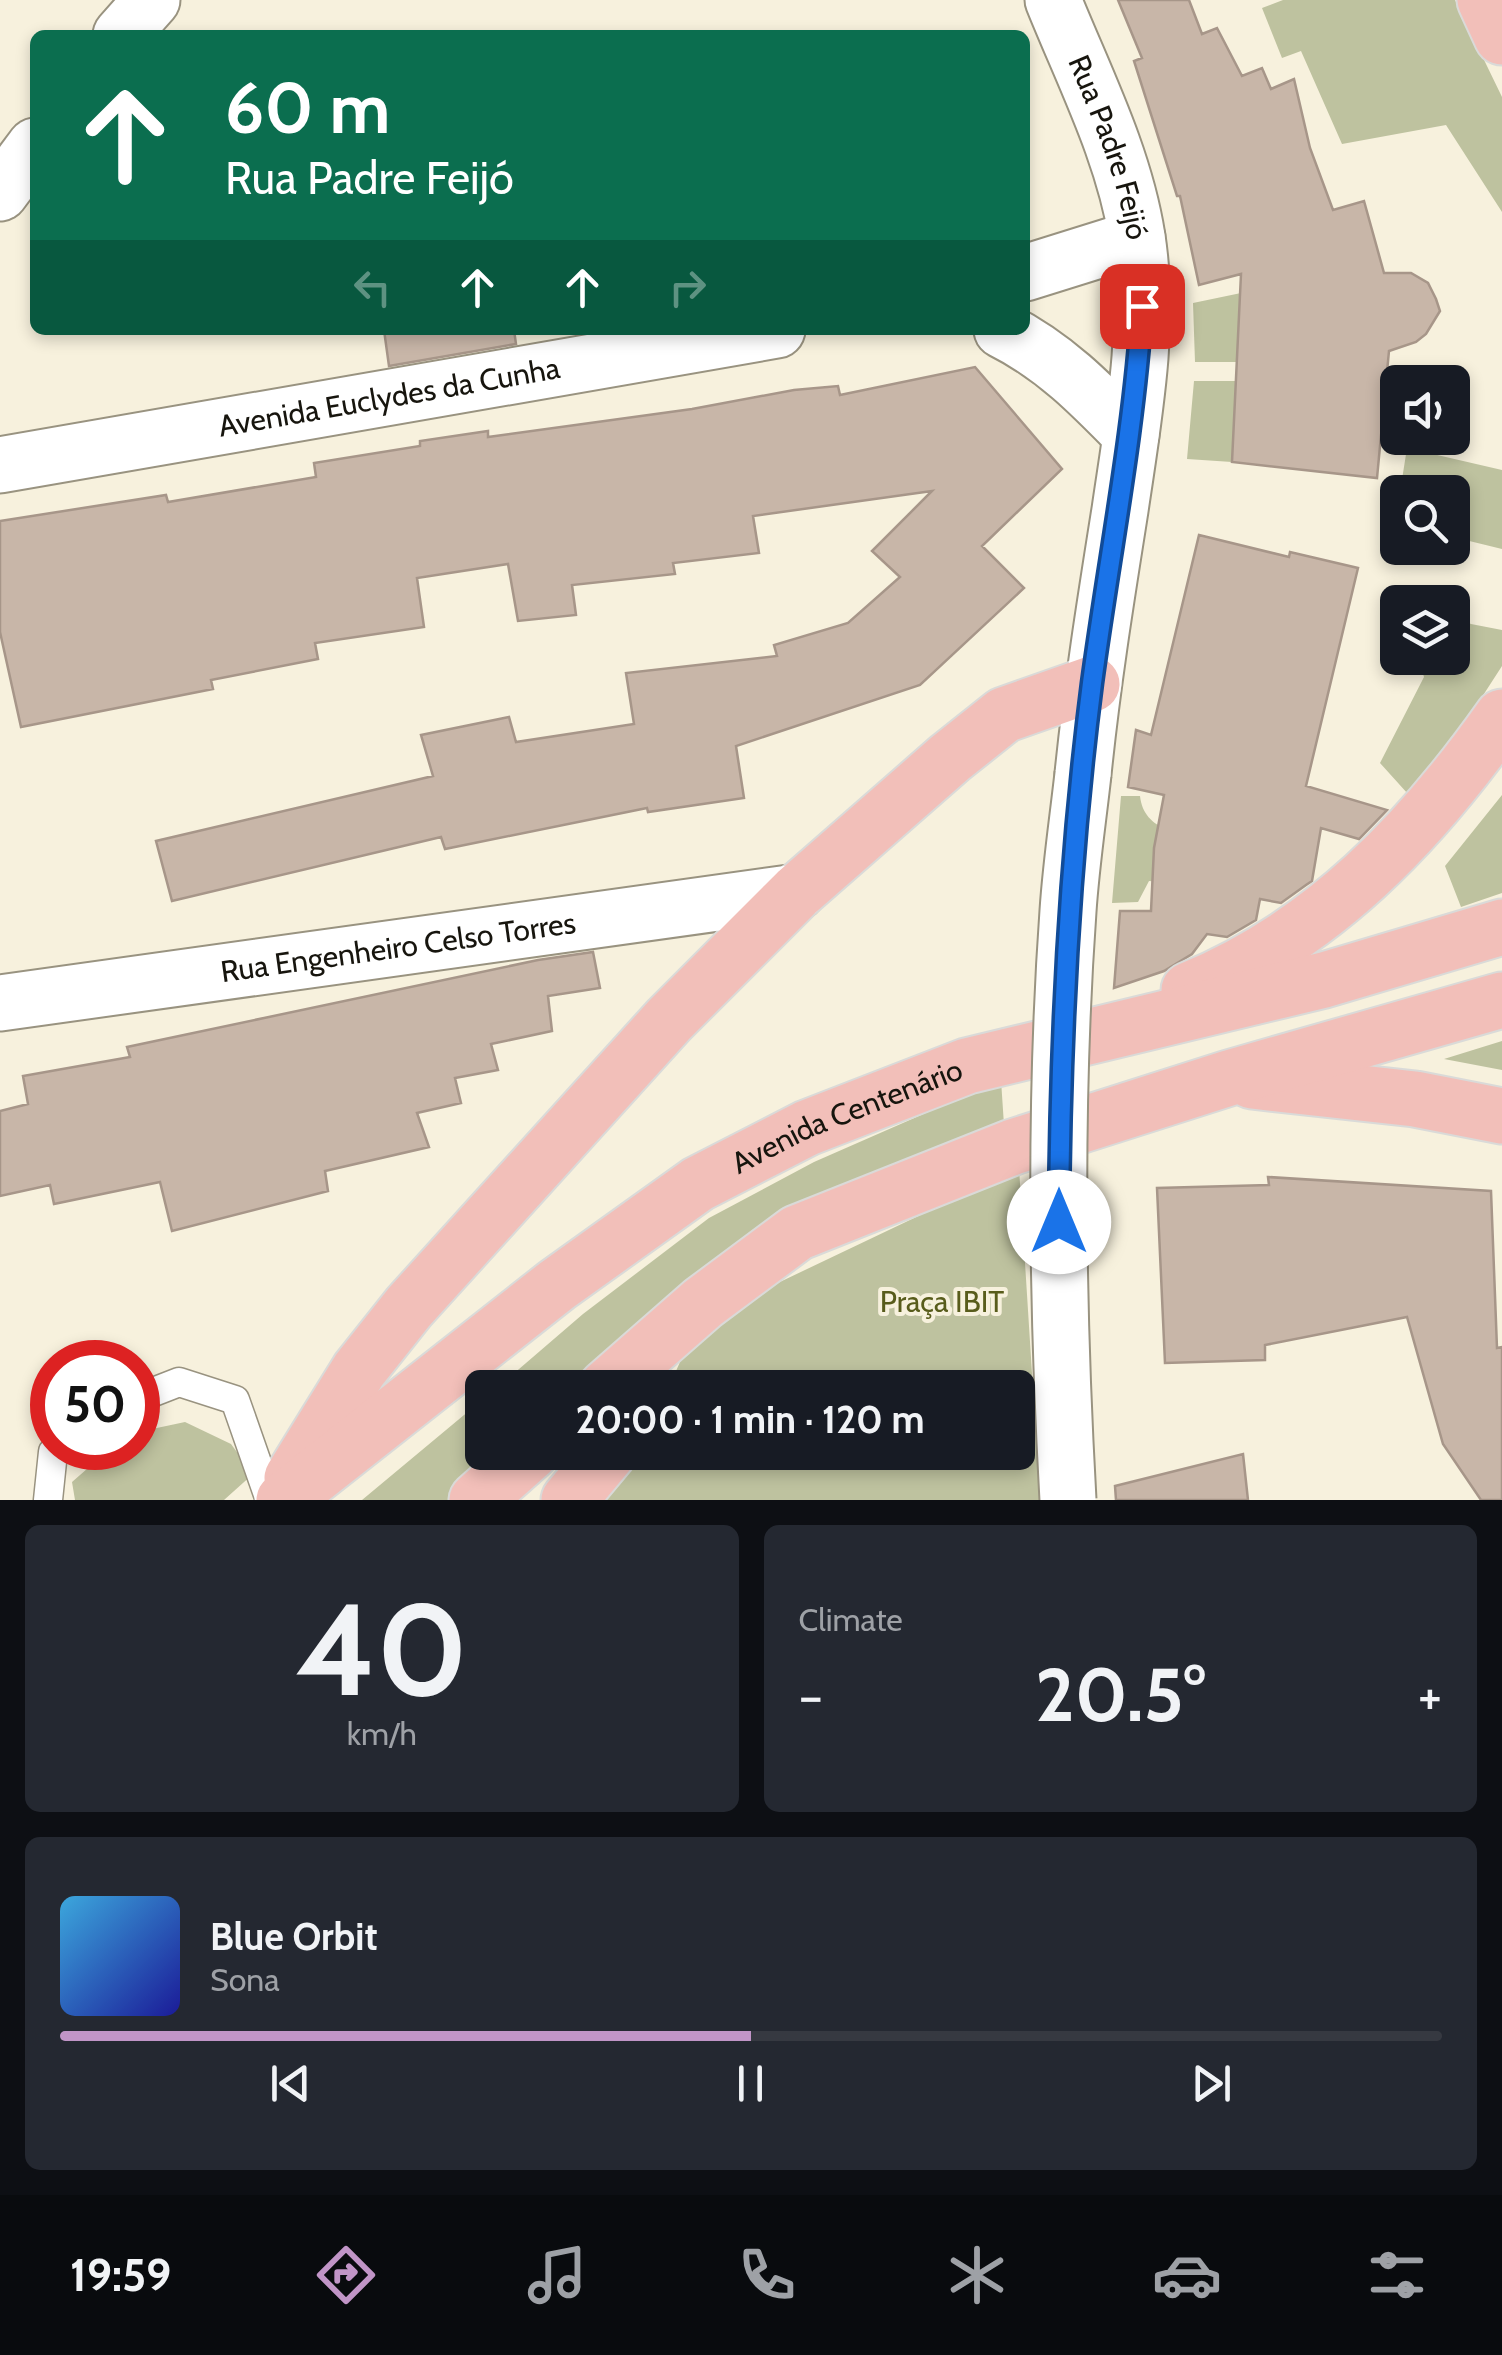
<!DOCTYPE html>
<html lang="en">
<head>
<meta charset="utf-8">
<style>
	body { margin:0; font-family:Cabin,sans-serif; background:#242831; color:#f1f3f6; height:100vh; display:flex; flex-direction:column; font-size:38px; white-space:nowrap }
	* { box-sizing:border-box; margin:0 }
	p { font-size:32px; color:#9ea1a6 }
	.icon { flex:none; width:55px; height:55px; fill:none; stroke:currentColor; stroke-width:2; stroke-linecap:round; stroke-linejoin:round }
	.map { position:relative; height:1500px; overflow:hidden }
	.sheet { display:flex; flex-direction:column; gap:25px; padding:25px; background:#0d0f14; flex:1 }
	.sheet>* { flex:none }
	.hud { position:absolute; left:30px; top:30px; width:1000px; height:305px; border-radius:15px; box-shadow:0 5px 15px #0003; background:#0b6e4f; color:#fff; overflow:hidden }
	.fabs { position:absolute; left:1380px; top:365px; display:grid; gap:20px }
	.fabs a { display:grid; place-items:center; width:90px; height:90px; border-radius:15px; background:#171b24; box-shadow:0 5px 15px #0003; font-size:50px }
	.speed { position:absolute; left:30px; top:1340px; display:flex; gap:20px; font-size:50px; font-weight:700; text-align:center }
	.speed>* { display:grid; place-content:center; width:130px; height:130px; border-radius:50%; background:#171b24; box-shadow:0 5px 15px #0003; line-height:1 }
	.speed .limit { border:15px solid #d22; background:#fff; color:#111 }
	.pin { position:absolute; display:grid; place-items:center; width:85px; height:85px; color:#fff; margin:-42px; border-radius:20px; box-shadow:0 5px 15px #0006 }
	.me { position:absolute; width:110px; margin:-55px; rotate:0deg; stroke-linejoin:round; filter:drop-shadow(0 0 8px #0008) }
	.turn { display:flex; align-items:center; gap:35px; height:210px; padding:0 30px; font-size:45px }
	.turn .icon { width:130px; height:130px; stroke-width:2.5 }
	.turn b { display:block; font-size:70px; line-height:85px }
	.lanes { display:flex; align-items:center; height:95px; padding:0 30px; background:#0003; justify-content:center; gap:50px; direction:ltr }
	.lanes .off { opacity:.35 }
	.big { font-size:75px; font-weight:700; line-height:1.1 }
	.sheet .widget { flex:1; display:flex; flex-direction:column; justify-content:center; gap:15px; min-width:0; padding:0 35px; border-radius:15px; background:#242831 }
	.sheet .dial { align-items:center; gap:0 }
	.dial b { font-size:130px; line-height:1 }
	.song { display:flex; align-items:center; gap:30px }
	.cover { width:120px; height:120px; border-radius:15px; background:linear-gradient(135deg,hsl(200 70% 55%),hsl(240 70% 35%)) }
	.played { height:10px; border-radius:5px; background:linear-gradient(90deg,#c195c7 50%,#363941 50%) }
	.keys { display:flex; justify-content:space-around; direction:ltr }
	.heat { display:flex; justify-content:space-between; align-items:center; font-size:55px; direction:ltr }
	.sheet .tiles { flex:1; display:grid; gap:25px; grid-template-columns:1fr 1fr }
	.widget:last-child { grid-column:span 2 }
	.trip { position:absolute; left:465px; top:1370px; width:570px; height:100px; border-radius:15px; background:#171b24; box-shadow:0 5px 15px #0003; font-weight:700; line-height:100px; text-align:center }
	.tab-bar { display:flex; height:160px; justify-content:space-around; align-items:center; background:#090b0e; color:#9ea1a6 }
	.tab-bar .icon { width:70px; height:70px }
	.tab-bar .active { color:#c195c7 }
	.tab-bar b { font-size:45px; color:#f1f3f6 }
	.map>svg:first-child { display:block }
</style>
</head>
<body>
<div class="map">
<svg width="1502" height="1500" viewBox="0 0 1502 1500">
	<rect width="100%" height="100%" fill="#f7f1dd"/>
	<path fill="#bec29f" d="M 1283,0 L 1455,0 L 1502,97 L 1502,212 L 1446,125 L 1342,144 L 1301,51 L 1282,58 L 1262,8 Z
		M 1241,293 L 1239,362 L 1195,362 L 1193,303 Z
		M 1194,381 L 1238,381 L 1232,462 L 1187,459 Z
		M 1407,448 L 1502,470 L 1502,549 L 1453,537 L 1452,492 L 1400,492 Z
		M 1453,615 L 1471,624 L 1502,630 L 1502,666 L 1460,731 L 1408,794 L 1380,763 L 1424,677 L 1418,658 L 1452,658 Z
		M 1502,795 L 1502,893 L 1461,907 L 1445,866 Z
		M 1121,796 L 1140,796 C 1142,814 1152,823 1167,830 L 1175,883 L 1149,881 L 1138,902 L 1112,903 Z
		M 1502,1041 L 1502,1070 L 1444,1059 Z
		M 1001,1080 L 1004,1125 L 580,1387 L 497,1388 L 583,1314 L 709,1218 L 814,1162 Z
		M 1019,1168 L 1040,1500 L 575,1500 L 627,1453 L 1018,1452 L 1018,1388 L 669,1387 L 698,1321 Z
		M 482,1400 L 482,1452 L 506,1453 L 452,1500 L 362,1500 Z
		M 185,1422 L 231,1444 L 253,1474 L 224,1500 L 75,1500 L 72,1482 L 111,1448 L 138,1448 L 138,1432 Z"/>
	<path fill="#c8b6a8" stroke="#a79689" stroke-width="2.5" d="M 1118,0 L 1189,0 L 1202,34 L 1217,28 L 1242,76 L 1262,68 L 1271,89 L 1294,79 L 1310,148 L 1333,210 L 1364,201 L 1384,273 L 1411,273 L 1428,283 L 1436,299 L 1440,311 L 1426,334 L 1416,342 L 1389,351 L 1377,478 L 1232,462 L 1241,274 L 1199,285 L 1180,196 L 1177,196 L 1134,61 L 1142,58 Z
		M 384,330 L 514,330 L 516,344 L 389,366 Z
		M 975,367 L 1062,469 L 982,546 L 1024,588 L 920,685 L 736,746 L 744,798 L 648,812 L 647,808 L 445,849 L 441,837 L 172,901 L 156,841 L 433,776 L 421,735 L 509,717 L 516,742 L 634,724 L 626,673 L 777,656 L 774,645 L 848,623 L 900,577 L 872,551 L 932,491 L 753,516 L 759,553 L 673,563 L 675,574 L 572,585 L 576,615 L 518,621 L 508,564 L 417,578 L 424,627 L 315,643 L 318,659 L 211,680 L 213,689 L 21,727 L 0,632 L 0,521 L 166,495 L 168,502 L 316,477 L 314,463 L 420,446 L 420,441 L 488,431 L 488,437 L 692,409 L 794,390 L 838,386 L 840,395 Z
		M 1199,535 L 1289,557 L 1290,552 L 1358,568 L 1306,786 L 1387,810 L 1359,839 L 1321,828 L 1312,881 L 1306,885 L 1281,903 L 1260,899 L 1256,920 L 1227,937 L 1207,934 L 1192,954 L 1164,971 L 1114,988 L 1120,911 L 1151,911 L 1154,848 L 1164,795 L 1128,787 L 1136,730 L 1151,735 Z
		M 593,952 L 600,988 L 548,996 L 552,1031 L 491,1044 L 498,1070 L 455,1078 L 461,1103 L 417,1113 L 429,1147 L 325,1171 L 328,1191 L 172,1231 L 160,1182 L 54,1204 L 50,1185 L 0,1196 L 0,1111 L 28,1104 L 23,1076 L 130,1057 L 127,1047 L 538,960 Z
		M 1268,1177 L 1491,1191 L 1497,1348 L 1502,1347 L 1502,1500 L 1481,1500 L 1443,1444 L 1407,1317 L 1265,1345 L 1265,1360 L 1165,1363 L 1157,1188 L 1269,1185 Z
		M 1243,1454 L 1248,1500 L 1116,1500 L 1115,1486 Z"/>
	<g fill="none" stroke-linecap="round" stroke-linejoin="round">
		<defs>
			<path id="lane" d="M 138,1398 L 179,1382 L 235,1400 L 270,1500
				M 48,1500 L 53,1452 L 59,1448"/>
			<g id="street">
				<path d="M 121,35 L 152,0"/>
				<path d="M 0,193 L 35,146"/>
				<path id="s1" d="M 0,1003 L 797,892"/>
			</g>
			<g id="secondary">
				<path id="s2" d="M 1053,0 C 1084,77 1124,154 1137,237 C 1151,326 1133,421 1120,510 C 1106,598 1092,685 1083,774"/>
				<path d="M 1025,273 L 1137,238"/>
				<path d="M 1002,330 C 1054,356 1091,394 1131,435"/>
				<path id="s3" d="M 0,465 L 777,330"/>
			</g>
			<g id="primary">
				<path d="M 1485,0 L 1502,37"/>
				<path d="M 1189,990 C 1323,935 1420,833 1502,717"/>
				<path d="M 1252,1081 L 1415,1099 L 1502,1116"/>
				<path d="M 606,1388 L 703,1303 L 797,1233 L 1013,1147 L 1229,1078 L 1502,1000"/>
				<path d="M 292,1478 L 359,1370 L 409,1307 L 669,1020 L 797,892 L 950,758 L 1004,715 L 1092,684"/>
				<path id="s4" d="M 284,1500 L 557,1285 L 698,1184 L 807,1128 L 967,1066 L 1324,980 L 1502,927"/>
				<path d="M 477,1500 L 531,1452"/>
				<path d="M 569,1500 L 609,1452"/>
			</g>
		</defs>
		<use href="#lane" stroke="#999380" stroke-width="31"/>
		<use href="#street" stroke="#999380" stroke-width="59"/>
		<use href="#secondary" stroke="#999380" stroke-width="59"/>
		<use href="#primary" stroke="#dadad8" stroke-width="59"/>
		<use href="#lane" stroke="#fff" stroke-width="28"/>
		<use href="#street" stroke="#fff" stroke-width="55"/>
		<use href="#secondary" stroke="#fff" stroke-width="55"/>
		<use href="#primary" stroke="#f2bfb9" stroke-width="55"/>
		<defs>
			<path id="secondary-bridge" d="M 1068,1500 C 1057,1304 1054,1107 1068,911 C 1071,865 1078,819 1083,774"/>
		</defs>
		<use href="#secondary-bridge" stroke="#999380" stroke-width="59" stroke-linecap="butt"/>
		<use href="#secondary-bridge" stroke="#fff" stroke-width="55"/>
	</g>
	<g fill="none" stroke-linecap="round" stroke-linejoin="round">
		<defs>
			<path id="route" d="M 1059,1222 C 1060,1042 1069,862 1092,683 C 1109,557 1134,433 1142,306"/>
		</defs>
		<use href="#route" stroke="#114b97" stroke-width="25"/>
		<use href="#route" stroke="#1a73e8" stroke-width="18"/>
	</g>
	<g text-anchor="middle" stroke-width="8" stroke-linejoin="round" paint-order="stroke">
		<g font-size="30" fill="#17150e" stroke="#f7f1dd">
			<text dy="10" stroke="none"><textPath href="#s2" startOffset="158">Rua Padre Feijó</textPath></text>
			<text dy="10" stroke="none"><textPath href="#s3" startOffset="395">Avenida Euclydes da Cunha</textPath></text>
			<text dy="10" stroke="none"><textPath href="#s1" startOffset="402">Rua Engenheiro Celso Torres</textPath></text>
			<text dy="10" stroke="none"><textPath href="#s4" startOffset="685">Avenida Centenário</textPath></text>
		</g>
		<g font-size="30" fill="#585c1b" stroke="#f7f1dd">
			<text x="942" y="1312">Praça IBIT</text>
		</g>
	</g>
</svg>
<div class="fabs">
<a><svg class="icon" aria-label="sound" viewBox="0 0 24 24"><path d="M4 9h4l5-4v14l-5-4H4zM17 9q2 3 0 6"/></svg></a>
<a><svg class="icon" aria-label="search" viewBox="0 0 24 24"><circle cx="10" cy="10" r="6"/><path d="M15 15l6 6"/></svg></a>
<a><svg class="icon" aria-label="layers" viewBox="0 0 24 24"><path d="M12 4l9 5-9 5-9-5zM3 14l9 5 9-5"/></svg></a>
</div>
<div class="speed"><div class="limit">50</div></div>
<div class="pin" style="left:1142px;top:306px;background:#d93025"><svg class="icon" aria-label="arrive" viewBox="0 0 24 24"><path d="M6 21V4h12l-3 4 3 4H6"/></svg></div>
<svg class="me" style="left:1059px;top:1222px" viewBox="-20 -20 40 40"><circle r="19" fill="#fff"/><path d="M0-13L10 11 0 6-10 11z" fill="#1a73e8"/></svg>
<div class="trip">20:00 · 1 min · 120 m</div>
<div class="hud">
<div class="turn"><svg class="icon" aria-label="ahead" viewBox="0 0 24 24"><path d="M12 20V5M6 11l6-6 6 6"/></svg><div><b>60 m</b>Rua Padre Feijó</div></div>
<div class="lanes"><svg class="icon off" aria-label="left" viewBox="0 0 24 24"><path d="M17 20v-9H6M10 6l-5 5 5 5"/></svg><svg class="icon" aria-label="ahead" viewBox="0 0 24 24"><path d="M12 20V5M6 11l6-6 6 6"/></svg><svg class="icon" aria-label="ahead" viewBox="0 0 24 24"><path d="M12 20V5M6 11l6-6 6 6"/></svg><svg class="icon off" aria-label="right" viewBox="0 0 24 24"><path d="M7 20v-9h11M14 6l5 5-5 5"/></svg></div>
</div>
</div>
<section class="sheet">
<div class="tiles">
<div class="widget dial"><b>40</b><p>km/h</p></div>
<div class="widget"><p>Climate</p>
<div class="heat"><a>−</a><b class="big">20.5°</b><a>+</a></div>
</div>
<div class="widget">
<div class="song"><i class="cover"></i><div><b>Blue Orbit</b><p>Sona</p></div></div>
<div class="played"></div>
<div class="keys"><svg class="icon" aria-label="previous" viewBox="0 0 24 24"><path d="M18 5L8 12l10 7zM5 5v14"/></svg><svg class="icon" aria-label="pause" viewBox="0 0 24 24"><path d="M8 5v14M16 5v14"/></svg><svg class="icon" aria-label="next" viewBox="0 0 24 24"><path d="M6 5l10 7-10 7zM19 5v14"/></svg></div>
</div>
</div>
</section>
<nav class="tab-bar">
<b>19:59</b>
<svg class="icon active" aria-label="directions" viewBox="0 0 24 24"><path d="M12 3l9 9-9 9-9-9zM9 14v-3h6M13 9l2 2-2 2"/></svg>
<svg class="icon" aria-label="music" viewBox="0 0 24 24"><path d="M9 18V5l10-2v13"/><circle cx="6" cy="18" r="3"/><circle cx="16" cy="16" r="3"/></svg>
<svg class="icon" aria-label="phone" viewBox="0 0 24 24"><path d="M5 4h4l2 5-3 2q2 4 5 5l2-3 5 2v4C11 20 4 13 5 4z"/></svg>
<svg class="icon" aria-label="climate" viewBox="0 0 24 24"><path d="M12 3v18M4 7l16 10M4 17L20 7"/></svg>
<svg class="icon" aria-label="car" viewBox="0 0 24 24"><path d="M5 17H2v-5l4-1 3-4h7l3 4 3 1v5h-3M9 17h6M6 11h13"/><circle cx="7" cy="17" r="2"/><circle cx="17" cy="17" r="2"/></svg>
<svg class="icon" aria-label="filters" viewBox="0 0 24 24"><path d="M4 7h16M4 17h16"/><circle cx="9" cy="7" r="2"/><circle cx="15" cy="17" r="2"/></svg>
</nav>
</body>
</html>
